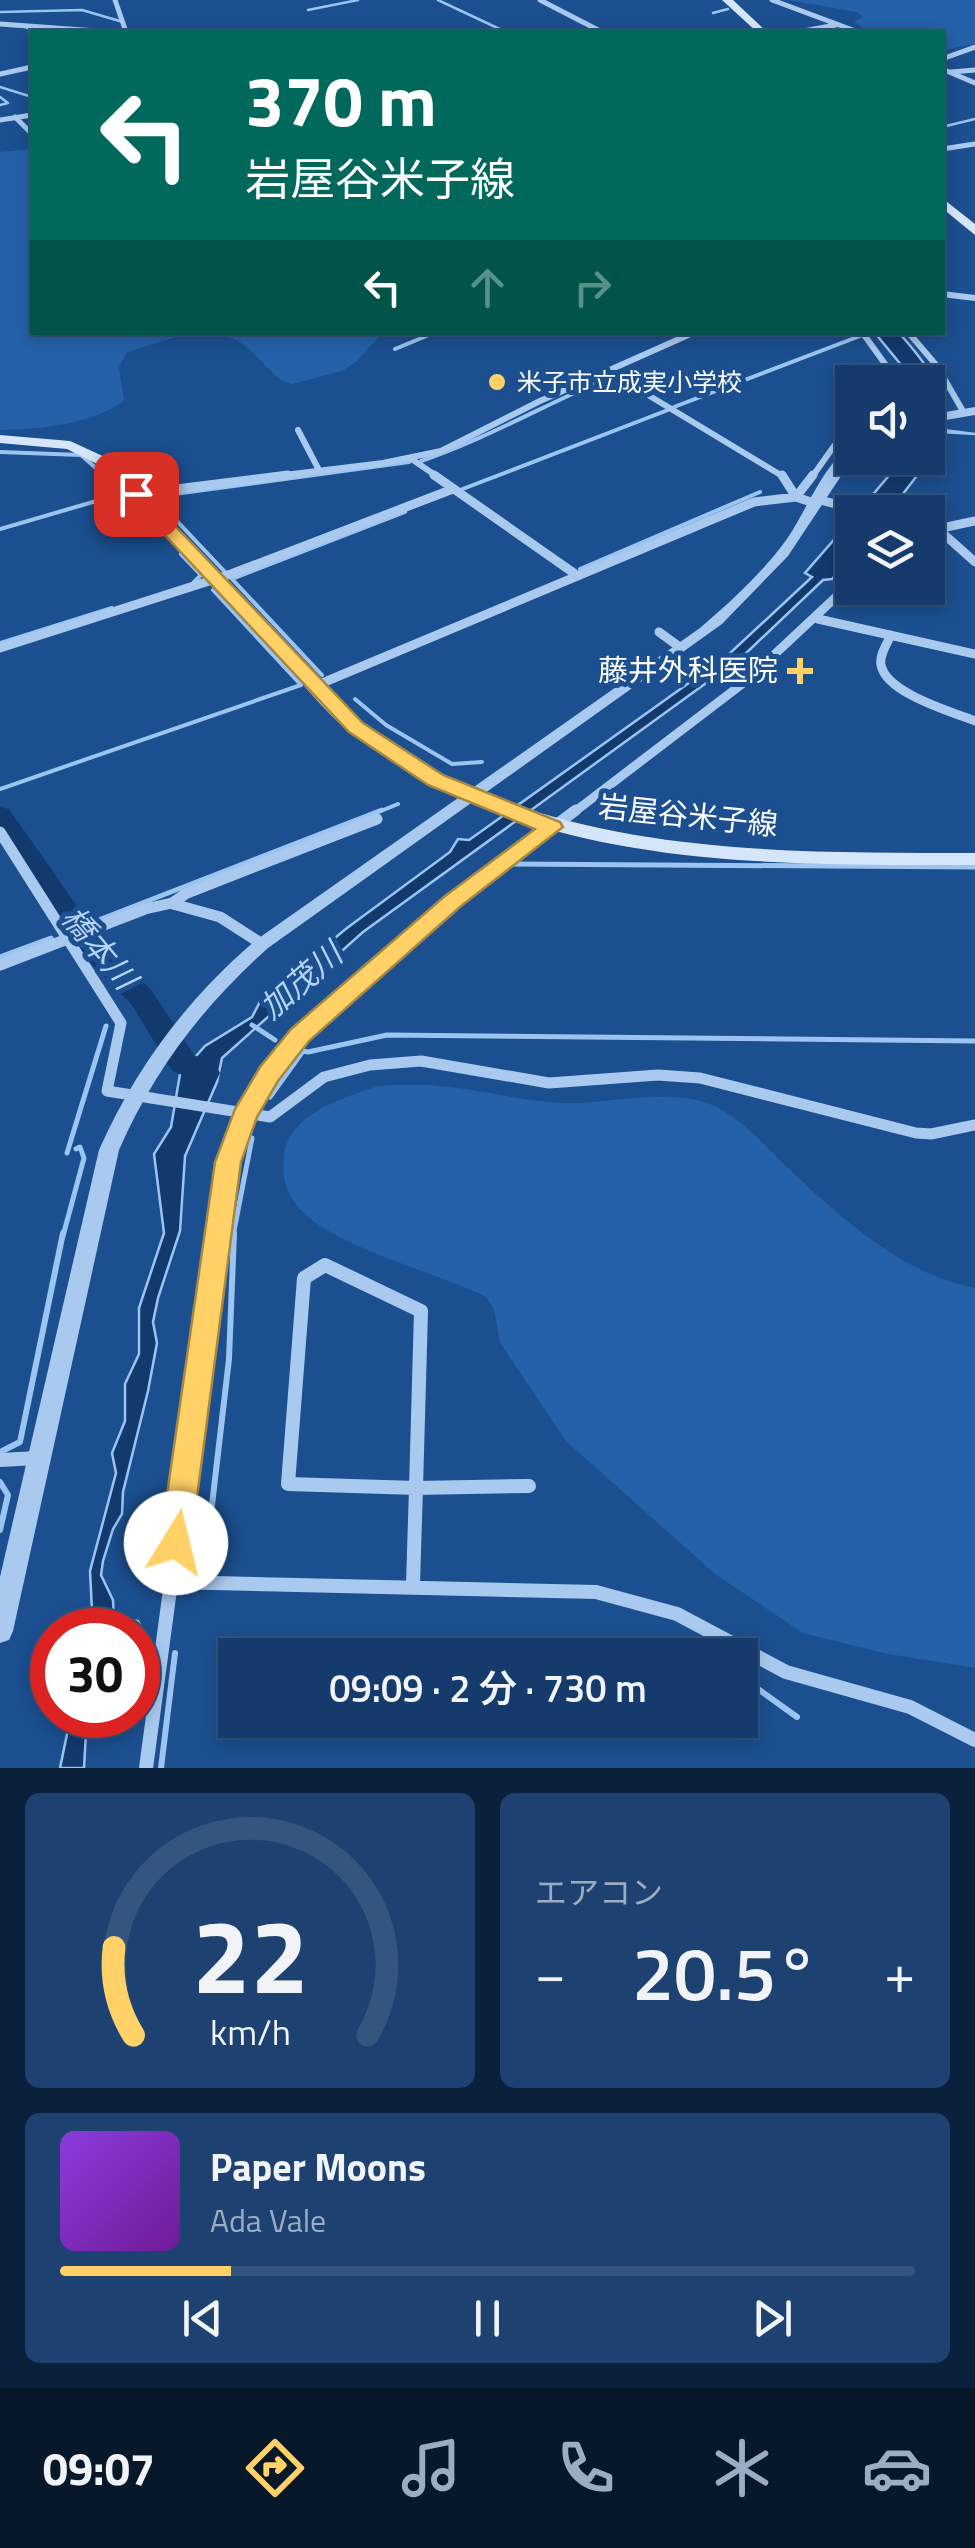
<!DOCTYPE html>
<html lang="ja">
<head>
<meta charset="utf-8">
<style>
	body { margin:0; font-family:"Titillium Web","Noto Sans JP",sans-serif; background:#1d4271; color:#f1f3f6; height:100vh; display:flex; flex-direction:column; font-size:38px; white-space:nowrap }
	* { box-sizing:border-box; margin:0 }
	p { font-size:32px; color:#9dadc1 }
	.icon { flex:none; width:55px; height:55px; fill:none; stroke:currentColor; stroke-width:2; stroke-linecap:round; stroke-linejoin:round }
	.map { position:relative; height:1768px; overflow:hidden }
	.side { display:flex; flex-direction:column; gap:25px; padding:25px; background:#0b203b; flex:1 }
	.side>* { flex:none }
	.banner { position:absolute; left:30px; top:30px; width:915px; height:305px; border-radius:0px; box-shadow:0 5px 15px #0003,0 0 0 2px #33557e; background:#00695c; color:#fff; overflow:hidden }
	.fabs { position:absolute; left:835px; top:365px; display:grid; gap:20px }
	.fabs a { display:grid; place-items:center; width:110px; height:110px; border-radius:0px; background:#143b6b; box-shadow:0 5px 15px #0003,0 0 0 2px #33557e; font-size:50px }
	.speed { position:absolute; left:30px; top:1608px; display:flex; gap:20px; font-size:50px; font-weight:700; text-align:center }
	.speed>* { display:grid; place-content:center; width:130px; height:130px; border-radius:50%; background:#143b6b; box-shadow:0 5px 15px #0003,0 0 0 2px #33557e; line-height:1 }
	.speed .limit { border:15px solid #d22; background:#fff; color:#111 }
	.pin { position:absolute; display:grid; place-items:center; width:85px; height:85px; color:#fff; margin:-42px; border-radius:20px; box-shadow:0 5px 15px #0006 }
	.me { position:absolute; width:110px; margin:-55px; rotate:9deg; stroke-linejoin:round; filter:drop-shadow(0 0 8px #0008) }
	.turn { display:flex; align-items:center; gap:35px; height:210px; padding:0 50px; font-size:45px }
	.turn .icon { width:130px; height:130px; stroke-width:2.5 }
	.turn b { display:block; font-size:70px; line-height:85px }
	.lanes { display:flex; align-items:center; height:95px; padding:0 50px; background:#0003; justify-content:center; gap:50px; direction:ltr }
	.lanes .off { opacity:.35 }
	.big { font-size:75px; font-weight:600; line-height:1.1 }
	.side .card { flex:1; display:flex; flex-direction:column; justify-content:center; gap:15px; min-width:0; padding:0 35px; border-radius:15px; background:#1d4271 }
	.side .dial { align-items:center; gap:0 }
	.dial svg { height:260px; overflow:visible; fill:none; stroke:#33557e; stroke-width:7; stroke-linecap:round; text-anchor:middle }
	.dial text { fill:#f1f3f6; stroke:none }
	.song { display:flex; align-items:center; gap:30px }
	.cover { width:120px; height:120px; border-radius:15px; background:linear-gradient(135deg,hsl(270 70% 55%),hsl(280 70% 35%)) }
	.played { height:10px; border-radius:5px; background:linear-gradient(90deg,#ffd166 20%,#33557e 20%) }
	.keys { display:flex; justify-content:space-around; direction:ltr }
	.heat { display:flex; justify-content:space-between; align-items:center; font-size:55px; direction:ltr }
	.side .tiles { flex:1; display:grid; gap:25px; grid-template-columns:1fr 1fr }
	.card:last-child { grid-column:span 2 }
	.trip { position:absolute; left:218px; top:1638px; width:540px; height:100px; border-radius:0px; background:#143b6b; box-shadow:0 5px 15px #0003,0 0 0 2px #33557e; font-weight:600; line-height:100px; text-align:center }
	.tab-bar { display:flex; height:160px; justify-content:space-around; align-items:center; background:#08182b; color:#9dadc1 }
	.tab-bar .icon { width:70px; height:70px }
	.tab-bar .active { color:#ffd166 }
	.tab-bar b { font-size:45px; color:#f1f3f6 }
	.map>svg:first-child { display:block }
</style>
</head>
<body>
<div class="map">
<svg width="975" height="1768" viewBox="0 0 975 1768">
	<rect width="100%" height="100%" fill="#1b4f8f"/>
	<path fill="#2461a8" d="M 788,0 L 975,0 L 975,44 L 943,50 L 942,32 L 865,29 L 854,22 L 863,17 L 857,12 Z
		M 32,149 L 32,332 L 189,333 L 127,352 L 119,367 L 124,401 C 90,425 41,429 0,430 L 0,152 Z
		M 209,333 L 382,332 L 382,333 L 357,361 L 342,371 L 292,384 C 262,376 258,337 209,333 Z
		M 378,1086 C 398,1085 419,1084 439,1086 C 481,1089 523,1102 567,1103 C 616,1104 679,1084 724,1111 C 749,1126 765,1146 786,1166 C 839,1216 901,1274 975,1288 L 975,1668 L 888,1654 L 803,1633 L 715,1574 L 566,1441 L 500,1343 L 494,1309 L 486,1297 C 438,1273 330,1246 298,1207 C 285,1192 282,1176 284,1157 C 288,1113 344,1098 378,1086 Z"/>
	<path fill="#123a6d" stroke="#9cc4f0" stroke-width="2.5" d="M 875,333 L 899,333 C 928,365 943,385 943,430 L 975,434 L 941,432 L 936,451 L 889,512 L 858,512 L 904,458 L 928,458 L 928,382 L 904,379 L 902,366 Z
		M 852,519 L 852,556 L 832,579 L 823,580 L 742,657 L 363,932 L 222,1058 L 217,1082 L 185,1156 L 180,1231 L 158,1298 L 153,1322 L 157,1343 L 148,1391 L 123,1492 L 122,1514 L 113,1529 L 103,1561 L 101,1575 L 113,1600 L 114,1618 L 138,1621 L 141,1627 L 93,1630 L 90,1571 L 116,1473 L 112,1453 L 125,1421 L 125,1384 L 139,1354 L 139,1308 L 164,1233 L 154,1154 L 171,1127 L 180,1074 L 205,1046 L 252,1017 L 262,998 L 347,928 L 450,852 L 458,839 L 469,840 L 728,655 L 812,577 L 805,573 Z
		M 71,1715 L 87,1715 L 84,1768 L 60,1768 Z"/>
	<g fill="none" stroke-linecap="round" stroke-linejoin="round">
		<path stroke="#9cc4f0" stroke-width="2.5" d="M 438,0 L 506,32
			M 308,10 L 358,0
			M 0,12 L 82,10 L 123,22
			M 713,13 L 728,9
			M 27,28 L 74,32
			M 0,87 L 32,97
			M 0,97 L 8,103 L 0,105
			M 942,127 L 975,119"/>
		<path stroke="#9cc4f0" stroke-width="4" d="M 395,349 L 436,332
			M 611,378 L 643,396
			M 674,407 L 860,336
			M 0,452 L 81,455 L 130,498
			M 421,461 C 486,439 546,404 610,377
			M 460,490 L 668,410
			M 167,495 L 409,462
			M 158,501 L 226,573
			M 0,529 L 124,493
			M 181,554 L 201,575 L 194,582
			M 580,569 L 760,492
			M 0,643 L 112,608
			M 322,675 L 232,579 L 405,512
			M 355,699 L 386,725 L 452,764 L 482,762
			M 0,789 L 301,685 L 213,590
			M 376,813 L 398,804"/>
		<path stroke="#9cc4f0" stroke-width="5" d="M 512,864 L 975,867
			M 78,928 L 382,810
			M 0,957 L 51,938
			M 252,1025 L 275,1040
			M 298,1050 L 308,1052 L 387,1035 L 975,1041
			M 270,1097 L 303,1051
			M 67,1153 L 106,1026
			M 63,1236 L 84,1158 L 80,1147 L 76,1149
			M 233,1236 L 252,1138"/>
		<path stroke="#9cc4f0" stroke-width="6" d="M 0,1452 L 20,1442 L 63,1233
			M 0,1482 L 8,1495 L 0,1530
			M 207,1548 L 229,1359 L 234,1233
			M 740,1676 L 797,1717
			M 161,1768 L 175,1653"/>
		<path fill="#123a6d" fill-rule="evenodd" d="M 0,807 L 9,809 L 98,936 L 152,991 L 194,1055 L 216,1065 L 220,1073 L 216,1081 L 205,1084 L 172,1071 L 132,1005 L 78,950 L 0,835 Z"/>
		<path stroke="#a9c9ee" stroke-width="5" d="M 115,0 L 126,32
			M 540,0 L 602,32
			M 772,0 L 858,32
			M 0,24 L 111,32
			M 127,32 L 368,32
			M 798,32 L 836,25
			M 942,59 L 975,47
			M 942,69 L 975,83
			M 951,72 L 975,70
			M 0,74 L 32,67
			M 15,117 L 32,134
			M 0,120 L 32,115
			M 942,149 L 975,144"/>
		<path stroke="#a9c9ee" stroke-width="6" d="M 942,294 L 975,298
			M 862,332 L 898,382
			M 908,332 L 937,366 L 964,413
			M 610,372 L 784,477
			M 298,430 L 320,472
			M 410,458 L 438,477
			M 268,477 L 383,463 L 441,451 L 540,401 L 695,332
			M 812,477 L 834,446 L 852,429"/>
		<path stroke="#a9c9ee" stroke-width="9" d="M 434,475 L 578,576
			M 782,475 L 796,497
			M 136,494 L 288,475
			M 796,497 L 813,475
			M 820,500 L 868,512
			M 938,529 L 975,562
			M 928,531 L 975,521
			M 818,619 L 975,654
			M 659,632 L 681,648
			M 891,635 C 887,644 879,655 881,665 C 886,693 952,712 975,721
			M 0,648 L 231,574 L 453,489
			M 315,686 L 754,502 L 796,497 L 817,504
			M 573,813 L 746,681 L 852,582"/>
		<path stroke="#a9c9ee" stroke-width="11" d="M 0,832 L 121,1023 L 107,1091 L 270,1117 L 324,1077 L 370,1065 L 421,1061 L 549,1083 L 658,1075 L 700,1078 L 916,1133 L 931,1134 L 975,1125
			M 173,904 L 220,917 L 262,944
			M 0,965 L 145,909 L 172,903 L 187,893 L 377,819
			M 218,1236 C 221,1211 222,1183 229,1160 C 272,1023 464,893 576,810"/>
		<path stroke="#a9c9ee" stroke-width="14" d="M 325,1265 L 421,1311 L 416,1488 L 288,1484 L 304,1278 Z
			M 0,1460 L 37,1458
			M 416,1488 L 529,1486
			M 169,1582 L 596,1592 L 677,1614 L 786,1672 L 910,1707 L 975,1740
			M 413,1584 L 416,1488
			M 146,1768 L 218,1233"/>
		<path fill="#a9c9ee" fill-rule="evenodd" d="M 975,407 L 975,415 L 928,423 L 928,415 Z
			M 852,446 L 853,458 L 788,556 L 722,624 L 268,948 C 203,1006 154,1070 119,1150 L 13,1631 L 9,1640 L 0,1643 L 0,1577 L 99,1150 C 136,1067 187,999 256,940 L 700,628 C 730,602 760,575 784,543 C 804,517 824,461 852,446 Z"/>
		<path fill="#d6e6fa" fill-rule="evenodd" d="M 722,0 L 733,0 L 767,32 L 757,32 Z
			M 942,198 L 975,224 L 975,235 L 942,208 Z
			M 0,435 L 70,441 L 107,458 C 167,520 226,582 285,644 C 311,670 335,703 364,725 C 540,858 766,852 975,853 L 975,865 C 762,865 530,870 351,733 C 323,711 298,677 273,651 C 214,589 156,526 97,464 L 67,449 L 0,443 Z"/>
	</g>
	<path fill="#ffd166" stroke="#a68842" stroke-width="2.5" d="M 136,489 L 142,491 L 363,723 L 443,775 L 560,822 L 563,827 L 461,906 L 309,1041 L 278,1081 L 257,1117 L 241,1162 L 191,1543 L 187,1553 L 176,1558 L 164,1553 L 160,1543 L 215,1162 L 235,1109 L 260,1067 L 291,1029 L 445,896 L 535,829 L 428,785 L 349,732 L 130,498 L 127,494 Z"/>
	<g fill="#ffd166" stroke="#1b4f8f" stroke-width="4">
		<circle cx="497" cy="382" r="10"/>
		<path d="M795 656h10v10h10v10h-10v10h-10v-10h-10v-10h10z"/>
	</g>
	<g text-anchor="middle" stroke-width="10" stroke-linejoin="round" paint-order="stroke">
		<g font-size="25" fill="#fff" stroke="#1b4f8f" text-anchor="start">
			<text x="517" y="391">米子市立成実小学校</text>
		</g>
		<g font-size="30" fill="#fff" stroke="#1b4f8f" text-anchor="end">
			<text x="778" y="681">藤井外科医院</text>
		</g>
		<g font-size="30" fill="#fff" stroke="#1b4f8f">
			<text transform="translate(688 816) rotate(6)" y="10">岩屋谷米子線</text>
		</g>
		<g font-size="32" font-style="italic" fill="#b5d3f5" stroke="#1b4f8f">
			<text transform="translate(99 948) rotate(50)" y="11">橋本川</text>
			<text transform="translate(301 981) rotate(-41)" y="11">加茂川</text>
		</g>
	</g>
</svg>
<div class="fabs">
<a><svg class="icon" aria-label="sound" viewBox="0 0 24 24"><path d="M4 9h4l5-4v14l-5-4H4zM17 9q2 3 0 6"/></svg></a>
<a><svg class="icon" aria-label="layers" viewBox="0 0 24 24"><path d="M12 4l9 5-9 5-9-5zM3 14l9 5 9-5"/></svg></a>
</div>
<div class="speed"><div class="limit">30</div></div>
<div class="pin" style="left:136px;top:494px;background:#d93025"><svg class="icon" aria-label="arrive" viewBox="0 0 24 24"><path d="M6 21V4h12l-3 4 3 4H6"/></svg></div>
<svg class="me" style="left:176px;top:1543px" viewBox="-20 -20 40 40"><circle r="19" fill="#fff"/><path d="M0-13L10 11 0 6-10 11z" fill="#ffd166"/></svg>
<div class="trip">09:09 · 2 分 · 730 m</div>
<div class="banner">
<div class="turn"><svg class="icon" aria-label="left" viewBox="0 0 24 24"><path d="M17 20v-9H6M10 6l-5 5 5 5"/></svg><div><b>370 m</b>岩屋谷米子線</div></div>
<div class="lanes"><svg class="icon" aria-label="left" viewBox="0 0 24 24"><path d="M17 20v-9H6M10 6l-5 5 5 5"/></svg><svg class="icon off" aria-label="ahead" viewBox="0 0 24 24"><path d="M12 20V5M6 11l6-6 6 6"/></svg><svg class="icon off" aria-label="right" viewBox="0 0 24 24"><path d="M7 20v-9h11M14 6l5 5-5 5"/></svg></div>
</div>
</div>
<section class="side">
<div class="tiles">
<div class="card dial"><svg viewBox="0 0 100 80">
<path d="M14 69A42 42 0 1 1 86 69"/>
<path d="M14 69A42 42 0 0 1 8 42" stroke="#ffd166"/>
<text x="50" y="56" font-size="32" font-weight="700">22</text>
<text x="50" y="72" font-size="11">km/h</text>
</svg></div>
<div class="card"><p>エアコン</p>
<div class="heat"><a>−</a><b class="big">20.5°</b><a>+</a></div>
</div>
<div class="card">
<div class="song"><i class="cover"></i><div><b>Paper Moons</b><p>Ada Vale</p></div></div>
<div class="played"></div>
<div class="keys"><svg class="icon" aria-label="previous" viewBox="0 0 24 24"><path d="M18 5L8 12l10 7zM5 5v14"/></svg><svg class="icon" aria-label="pause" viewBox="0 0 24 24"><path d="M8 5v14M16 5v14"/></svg><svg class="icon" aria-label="next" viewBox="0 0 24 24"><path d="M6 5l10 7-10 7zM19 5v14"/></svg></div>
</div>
</div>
</section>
<nav class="tab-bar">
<b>09:07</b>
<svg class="icon active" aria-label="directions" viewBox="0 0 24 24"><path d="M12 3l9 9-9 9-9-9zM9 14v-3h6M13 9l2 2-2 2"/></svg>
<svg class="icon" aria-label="music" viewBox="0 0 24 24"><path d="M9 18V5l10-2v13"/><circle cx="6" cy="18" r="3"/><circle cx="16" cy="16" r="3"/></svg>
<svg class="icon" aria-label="phone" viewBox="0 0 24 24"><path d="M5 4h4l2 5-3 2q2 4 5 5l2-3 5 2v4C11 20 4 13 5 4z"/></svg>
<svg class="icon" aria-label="climate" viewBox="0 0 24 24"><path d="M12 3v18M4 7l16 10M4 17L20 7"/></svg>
<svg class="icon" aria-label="car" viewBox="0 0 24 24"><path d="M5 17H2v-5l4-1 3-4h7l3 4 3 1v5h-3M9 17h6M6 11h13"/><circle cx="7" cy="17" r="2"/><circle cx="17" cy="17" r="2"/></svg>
</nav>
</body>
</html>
